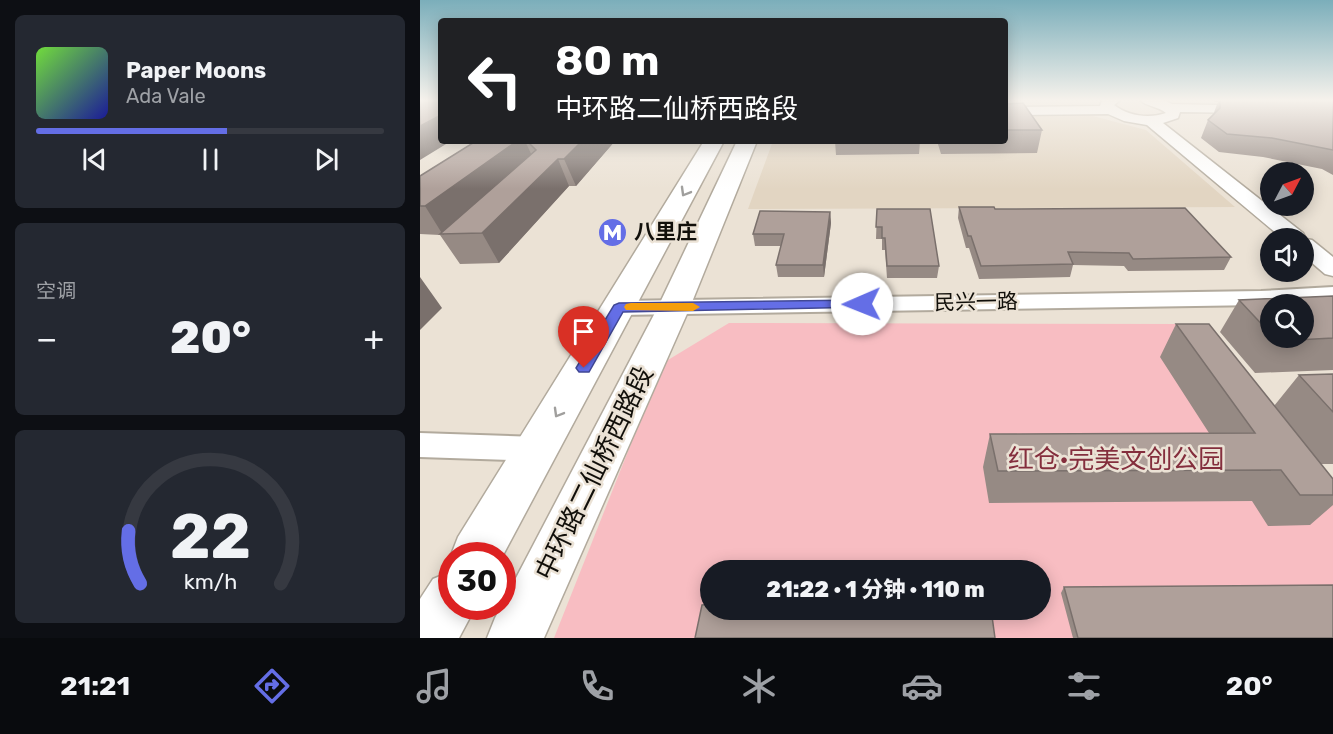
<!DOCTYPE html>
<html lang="zh">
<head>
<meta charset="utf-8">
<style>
	body { margin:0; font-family:Rubik,"Noto Sans SC",sans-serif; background:#242831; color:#f1f3f6; height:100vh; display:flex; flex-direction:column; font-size:22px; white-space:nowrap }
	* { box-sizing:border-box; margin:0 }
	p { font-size:20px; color:#9ea1a6 }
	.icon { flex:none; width:33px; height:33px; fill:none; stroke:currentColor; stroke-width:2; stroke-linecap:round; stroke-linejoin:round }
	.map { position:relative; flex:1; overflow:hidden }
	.sheet { display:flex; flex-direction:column; gap:15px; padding:15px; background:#0d0f14; width:420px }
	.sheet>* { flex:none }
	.guide { position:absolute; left:18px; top:18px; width:570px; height:126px; border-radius:6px; box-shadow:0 3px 15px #0003; background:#202124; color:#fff; overflow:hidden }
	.needle { width:39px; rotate:49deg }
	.controls { position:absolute; left:840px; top:162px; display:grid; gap:12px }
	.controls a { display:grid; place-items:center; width:54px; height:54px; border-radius:50%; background:#171b24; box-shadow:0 3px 15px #0003; font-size:30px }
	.speed { position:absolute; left:18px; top:542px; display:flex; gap:12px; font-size:30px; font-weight:700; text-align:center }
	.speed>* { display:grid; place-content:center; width:78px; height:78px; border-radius:50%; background:#171b24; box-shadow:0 3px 15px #0003; line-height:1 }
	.speed .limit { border:9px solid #d22; background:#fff; color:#111 }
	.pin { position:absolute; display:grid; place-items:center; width:51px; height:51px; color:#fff; margin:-62px -26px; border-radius:50% 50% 50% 0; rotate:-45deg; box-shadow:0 0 6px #0007 }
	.pin .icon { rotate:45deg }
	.me { position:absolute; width:66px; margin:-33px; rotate:269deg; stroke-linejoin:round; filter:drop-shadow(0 0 4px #0008) }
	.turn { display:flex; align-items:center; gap:21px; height:126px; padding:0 18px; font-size:27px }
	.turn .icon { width:78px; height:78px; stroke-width:2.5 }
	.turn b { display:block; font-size:42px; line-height:51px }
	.big { font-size:45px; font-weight:800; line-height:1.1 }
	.sheet .card { flex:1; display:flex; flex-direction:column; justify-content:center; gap:9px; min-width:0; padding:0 21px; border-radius:9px; background:#242831 }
	.sheet .dial { align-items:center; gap:0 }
	.dial svg { height:156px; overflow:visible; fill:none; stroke:#363941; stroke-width:7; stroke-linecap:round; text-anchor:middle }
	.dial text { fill:#f1f3f6; stroke:none }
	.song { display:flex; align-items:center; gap:18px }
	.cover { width:72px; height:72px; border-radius:9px; background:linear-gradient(135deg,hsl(100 70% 55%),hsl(240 70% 35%)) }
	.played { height:6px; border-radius:3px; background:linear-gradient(90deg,#646ee6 55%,#363941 55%) }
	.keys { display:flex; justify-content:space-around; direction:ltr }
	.heat { display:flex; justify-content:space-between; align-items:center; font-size:33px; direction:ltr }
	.trip { position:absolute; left:280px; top:560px; width:351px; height:60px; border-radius:30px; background:#171b24; box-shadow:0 3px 15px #0003; font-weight:800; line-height:60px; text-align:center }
	.tab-bar { display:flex; height:96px; justify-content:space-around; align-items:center; background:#090b0e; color:#9ea1a6 }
	.tab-bar .icon { width:42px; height:42px }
	.tab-bar .active { color:#646ee6 }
	.tab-bar b { font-size:27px; color:#f1f3f6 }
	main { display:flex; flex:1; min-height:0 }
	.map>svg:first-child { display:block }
</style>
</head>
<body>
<main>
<section class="sheet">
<div class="card">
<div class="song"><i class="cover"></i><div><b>Paper Moons</b><p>Ada Vale</p></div></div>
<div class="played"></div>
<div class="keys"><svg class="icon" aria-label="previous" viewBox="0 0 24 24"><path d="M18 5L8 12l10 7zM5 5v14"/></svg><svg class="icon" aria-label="pause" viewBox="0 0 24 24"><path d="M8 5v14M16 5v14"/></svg><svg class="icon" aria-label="next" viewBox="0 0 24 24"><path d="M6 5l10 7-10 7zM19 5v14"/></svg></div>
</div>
<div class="card"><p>空调</p>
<div class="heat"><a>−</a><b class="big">20°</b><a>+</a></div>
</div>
<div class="card dial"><svg viewBox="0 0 100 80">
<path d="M14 69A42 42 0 1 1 86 69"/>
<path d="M14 69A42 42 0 0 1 8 42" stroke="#646ee6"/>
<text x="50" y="56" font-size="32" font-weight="700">22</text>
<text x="50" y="72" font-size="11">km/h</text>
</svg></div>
</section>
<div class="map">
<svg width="913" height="638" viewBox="0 0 913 638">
	<rect width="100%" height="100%" fill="#ebe2d5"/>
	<path fill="#e2d5c2" d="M 585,115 L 669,115 L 726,130 L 815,207 L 328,209 L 353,141 L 585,141 Z"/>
	<path fill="#f8bdc2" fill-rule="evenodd" d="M 309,323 L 765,324 L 892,497 L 913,497 L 913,638 L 134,638 L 243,363 ZM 291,570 L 621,570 L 621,609 L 291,609 Z"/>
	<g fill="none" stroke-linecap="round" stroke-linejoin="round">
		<defs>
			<path id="minor" d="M 913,287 L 913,301 L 841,305 L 199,315 L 191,313 L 188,308 L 191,303 L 199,301 L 841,291 Z
				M 0,433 L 118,437 L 128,440 L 133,449 L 128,458 L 118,461 L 0,457 Z"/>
			<path id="tertiary" d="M 682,100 L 700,100 L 694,105 C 708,116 729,119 746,113 C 738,106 727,107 720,100 L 743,100 L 752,104 L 838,106 L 840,109 L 838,112 L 833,113 L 760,112 L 758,118 L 743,123 L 883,233 L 886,239 L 892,240 L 913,257 L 913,276 L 905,274 L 884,256 L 884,238 L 862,238 L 727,125 L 704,121 L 688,114 L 585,115 L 585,107 L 680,106 Z"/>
			<path id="primary" d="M 284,141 L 304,141 L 82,557 L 32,555 L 32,557 L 31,555 L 38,537 Z
				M 317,141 L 337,141 L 270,307 L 124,638 L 67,638 L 75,618 L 238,307 Z
				M 32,571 L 32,606 L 56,606 L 39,638 L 0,638 L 0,599 L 13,579 Z"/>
		</defs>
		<use href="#minor" stroke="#b2aa9d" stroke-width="4"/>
		<use href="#tertiary" stroke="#b2aa9d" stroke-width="3"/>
		<use href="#primary" stroke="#b2aa9d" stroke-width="3"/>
		<use href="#minor" fill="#fff" fill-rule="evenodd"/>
		<use href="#tertiary" fill="#fff" fill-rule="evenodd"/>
		<use href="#primary" fill="#fff" fill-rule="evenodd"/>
	</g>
	<path fill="#968a84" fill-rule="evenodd" d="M 794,100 L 913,100 L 913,175 L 902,169 L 843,157 L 799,152 L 781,138 L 788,120 L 793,115 L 798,102 L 794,102 Z
		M 585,104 L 622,130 L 617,153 L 521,154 L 517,141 L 585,141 Z
		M 56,141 L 195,141 L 156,186 L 149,186 L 79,263 L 40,264 L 20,235 L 0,234 L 0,176 Z
		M 415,141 L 500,141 L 499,154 L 416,155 Z
		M 539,207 L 575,209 L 811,257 L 804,270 L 708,271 L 704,266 L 653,265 L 650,277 L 559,279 L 549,248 L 546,248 L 538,218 Z
		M 457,209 L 519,266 L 517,278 L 467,278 L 465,250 L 462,250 L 462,239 L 456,239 Z
		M 410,212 L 411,223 L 404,277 L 358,277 L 356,265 L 361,246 L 335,246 L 333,234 Z
		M 913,296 L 913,370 L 835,373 L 800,332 L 819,300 ZM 850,304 L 884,338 L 850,338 Z
		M 756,324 L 854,406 L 879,375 L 913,374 L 913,464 L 901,464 L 913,479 L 913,505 L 890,525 L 848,526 L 832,501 L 569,503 L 563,467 L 570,434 L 789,433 L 740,357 Z
		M 644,587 L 913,638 L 653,638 L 641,593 Z"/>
	<path fill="#7a706c" d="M 21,115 L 21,141 L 31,141 L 0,160 L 0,126 Z
		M 97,141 L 105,141 L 115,162 L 23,235 L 5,206 Z
		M 162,141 L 195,141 L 156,186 L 144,159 Z
		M 138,159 L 149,186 L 79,263 L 62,233 Z
		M 410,212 L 411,223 L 404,277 L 403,265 Z
		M 0,277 L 22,308 L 0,330 Z"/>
	<path fill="#afa09a" stroke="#7a706c" stroke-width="1.5" d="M 0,100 L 21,100 L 21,115 L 0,126 Z
		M 800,100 L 913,100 L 913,150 L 852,138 L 807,134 L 788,120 L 800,108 Z
		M 603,103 L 622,130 L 585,130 L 585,104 Z
		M 56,141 L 97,141 L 5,206 L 0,206 L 0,176 Z
		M 107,141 L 162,141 L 144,159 L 138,159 L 62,233 L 20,234 L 116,150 Z
		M 539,207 L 574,207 L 575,209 L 765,208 L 811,257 L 713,259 L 709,253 L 648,252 L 653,264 L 561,266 L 551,236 L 548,236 Z
		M 457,209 L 510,209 L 519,266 L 467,266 L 465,238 L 462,238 L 462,227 L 456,227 Z
		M 340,211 L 410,212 L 403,265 L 356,265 L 364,234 L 333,234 Z
		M 913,296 L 913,338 L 858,341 L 855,338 L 884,338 L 884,304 L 850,304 L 850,333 L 819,300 Z
		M 756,324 L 789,324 L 913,479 L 913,495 L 880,495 L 861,470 L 578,471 L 570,434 L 835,433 Z
		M 913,374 L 913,412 L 879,375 Z
		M 913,585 L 913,638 L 658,638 L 644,587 Z
		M 291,604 L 291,609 L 571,609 L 575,638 L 275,638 L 282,605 Z"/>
	<defs><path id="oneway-chevron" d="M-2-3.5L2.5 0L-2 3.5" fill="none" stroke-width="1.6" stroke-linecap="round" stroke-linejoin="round" transform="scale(1.5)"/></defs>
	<g stroke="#a09f9d">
		<use href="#oneway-chevron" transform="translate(265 192) rotate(120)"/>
		<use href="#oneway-chevron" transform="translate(138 413) rotate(120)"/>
	</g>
	<linearGradient id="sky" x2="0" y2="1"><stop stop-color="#7baeba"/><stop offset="0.53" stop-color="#f6f2ec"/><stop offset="1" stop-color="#f6f2ec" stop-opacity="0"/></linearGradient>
	<rect width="913" height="189" fill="url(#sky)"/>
	<path fill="#646ee6" stroke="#414896" stroke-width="1.5" d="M 442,300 L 448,304 L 446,307 L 203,312 L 169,372 L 159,372 L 156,368 L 194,305 L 199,303 Z"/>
	<path fill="#f59e0b" d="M 211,303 L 273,303 L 280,307 L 273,311 L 206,310 L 204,307 L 206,304 Z"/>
	<defs>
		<symbol id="metro-disc" viewBox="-11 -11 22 22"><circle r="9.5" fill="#646ee6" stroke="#ebe2d5"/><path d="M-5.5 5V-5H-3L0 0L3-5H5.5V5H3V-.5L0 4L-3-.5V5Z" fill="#fff"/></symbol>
	</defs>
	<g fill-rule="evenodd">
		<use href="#metro-disc" x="176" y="216" width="33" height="33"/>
	</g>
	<g text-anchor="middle" stroke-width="5" stroke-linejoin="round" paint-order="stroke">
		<g font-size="21" font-weight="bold" fill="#110f0a" stroke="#ebe2d5" text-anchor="start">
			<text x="214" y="239">八里庄</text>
		</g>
		<g font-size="21" fill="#110f0a" stroke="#ebe2d5">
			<text transform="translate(556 302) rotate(-1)" y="7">民兴一路</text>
		</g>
		<g font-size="26" fill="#842e3d" stroke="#ebe2d5">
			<text x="696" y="468">红仓·完美文创公园</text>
		</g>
		<g font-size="26" fill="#110f0a" stroke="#ebe2d5">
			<text transform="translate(174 473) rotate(-64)" y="9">中环路二仙桥西路段</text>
		</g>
	</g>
</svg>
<div class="controls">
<a><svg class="needle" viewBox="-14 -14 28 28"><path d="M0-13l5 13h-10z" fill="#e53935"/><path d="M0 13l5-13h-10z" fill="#9ea1a6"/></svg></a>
<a><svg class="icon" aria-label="sound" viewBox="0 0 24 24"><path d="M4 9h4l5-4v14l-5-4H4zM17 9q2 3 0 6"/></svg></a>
<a><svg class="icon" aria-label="search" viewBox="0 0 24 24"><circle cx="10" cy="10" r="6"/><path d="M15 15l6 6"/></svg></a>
</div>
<div class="speed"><div class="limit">30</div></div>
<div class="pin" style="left:164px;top:368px;background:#d93025"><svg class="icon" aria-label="arrive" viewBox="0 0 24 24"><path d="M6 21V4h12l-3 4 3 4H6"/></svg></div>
<svg class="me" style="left:442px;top:304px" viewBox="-20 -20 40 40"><circle r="19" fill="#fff"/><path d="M0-13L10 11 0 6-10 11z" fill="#646ee6"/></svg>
<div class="trip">21:22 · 1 分钟 · 110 m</div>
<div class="guide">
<div class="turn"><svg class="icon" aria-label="left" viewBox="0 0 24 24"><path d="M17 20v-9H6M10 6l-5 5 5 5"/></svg><div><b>80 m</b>中环路二仙桥西路段</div></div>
</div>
</div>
</main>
<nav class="tab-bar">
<b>21:21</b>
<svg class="icon active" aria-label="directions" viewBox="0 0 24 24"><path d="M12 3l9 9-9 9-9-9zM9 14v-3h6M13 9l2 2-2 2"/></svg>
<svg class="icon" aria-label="music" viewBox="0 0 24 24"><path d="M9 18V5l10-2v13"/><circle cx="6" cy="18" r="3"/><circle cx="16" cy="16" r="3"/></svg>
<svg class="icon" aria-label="phone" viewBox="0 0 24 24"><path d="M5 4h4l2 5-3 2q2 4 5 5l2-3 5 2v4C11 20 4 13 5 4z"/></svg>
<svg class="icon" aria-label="climate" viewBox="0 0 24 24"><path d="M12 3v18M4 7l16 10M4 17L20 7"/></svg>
<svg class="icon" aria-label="car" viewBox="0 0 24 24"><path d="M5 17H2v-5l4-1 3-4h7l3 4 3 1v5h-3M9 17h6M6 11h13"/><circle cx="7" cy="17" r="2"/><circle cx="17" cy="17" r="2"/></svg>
<svg class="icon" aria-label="filters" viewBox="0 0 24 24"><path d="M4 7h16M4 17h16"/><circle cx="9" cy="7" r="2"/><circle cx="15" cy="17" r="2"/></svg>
<b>20°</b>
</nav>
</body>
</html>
